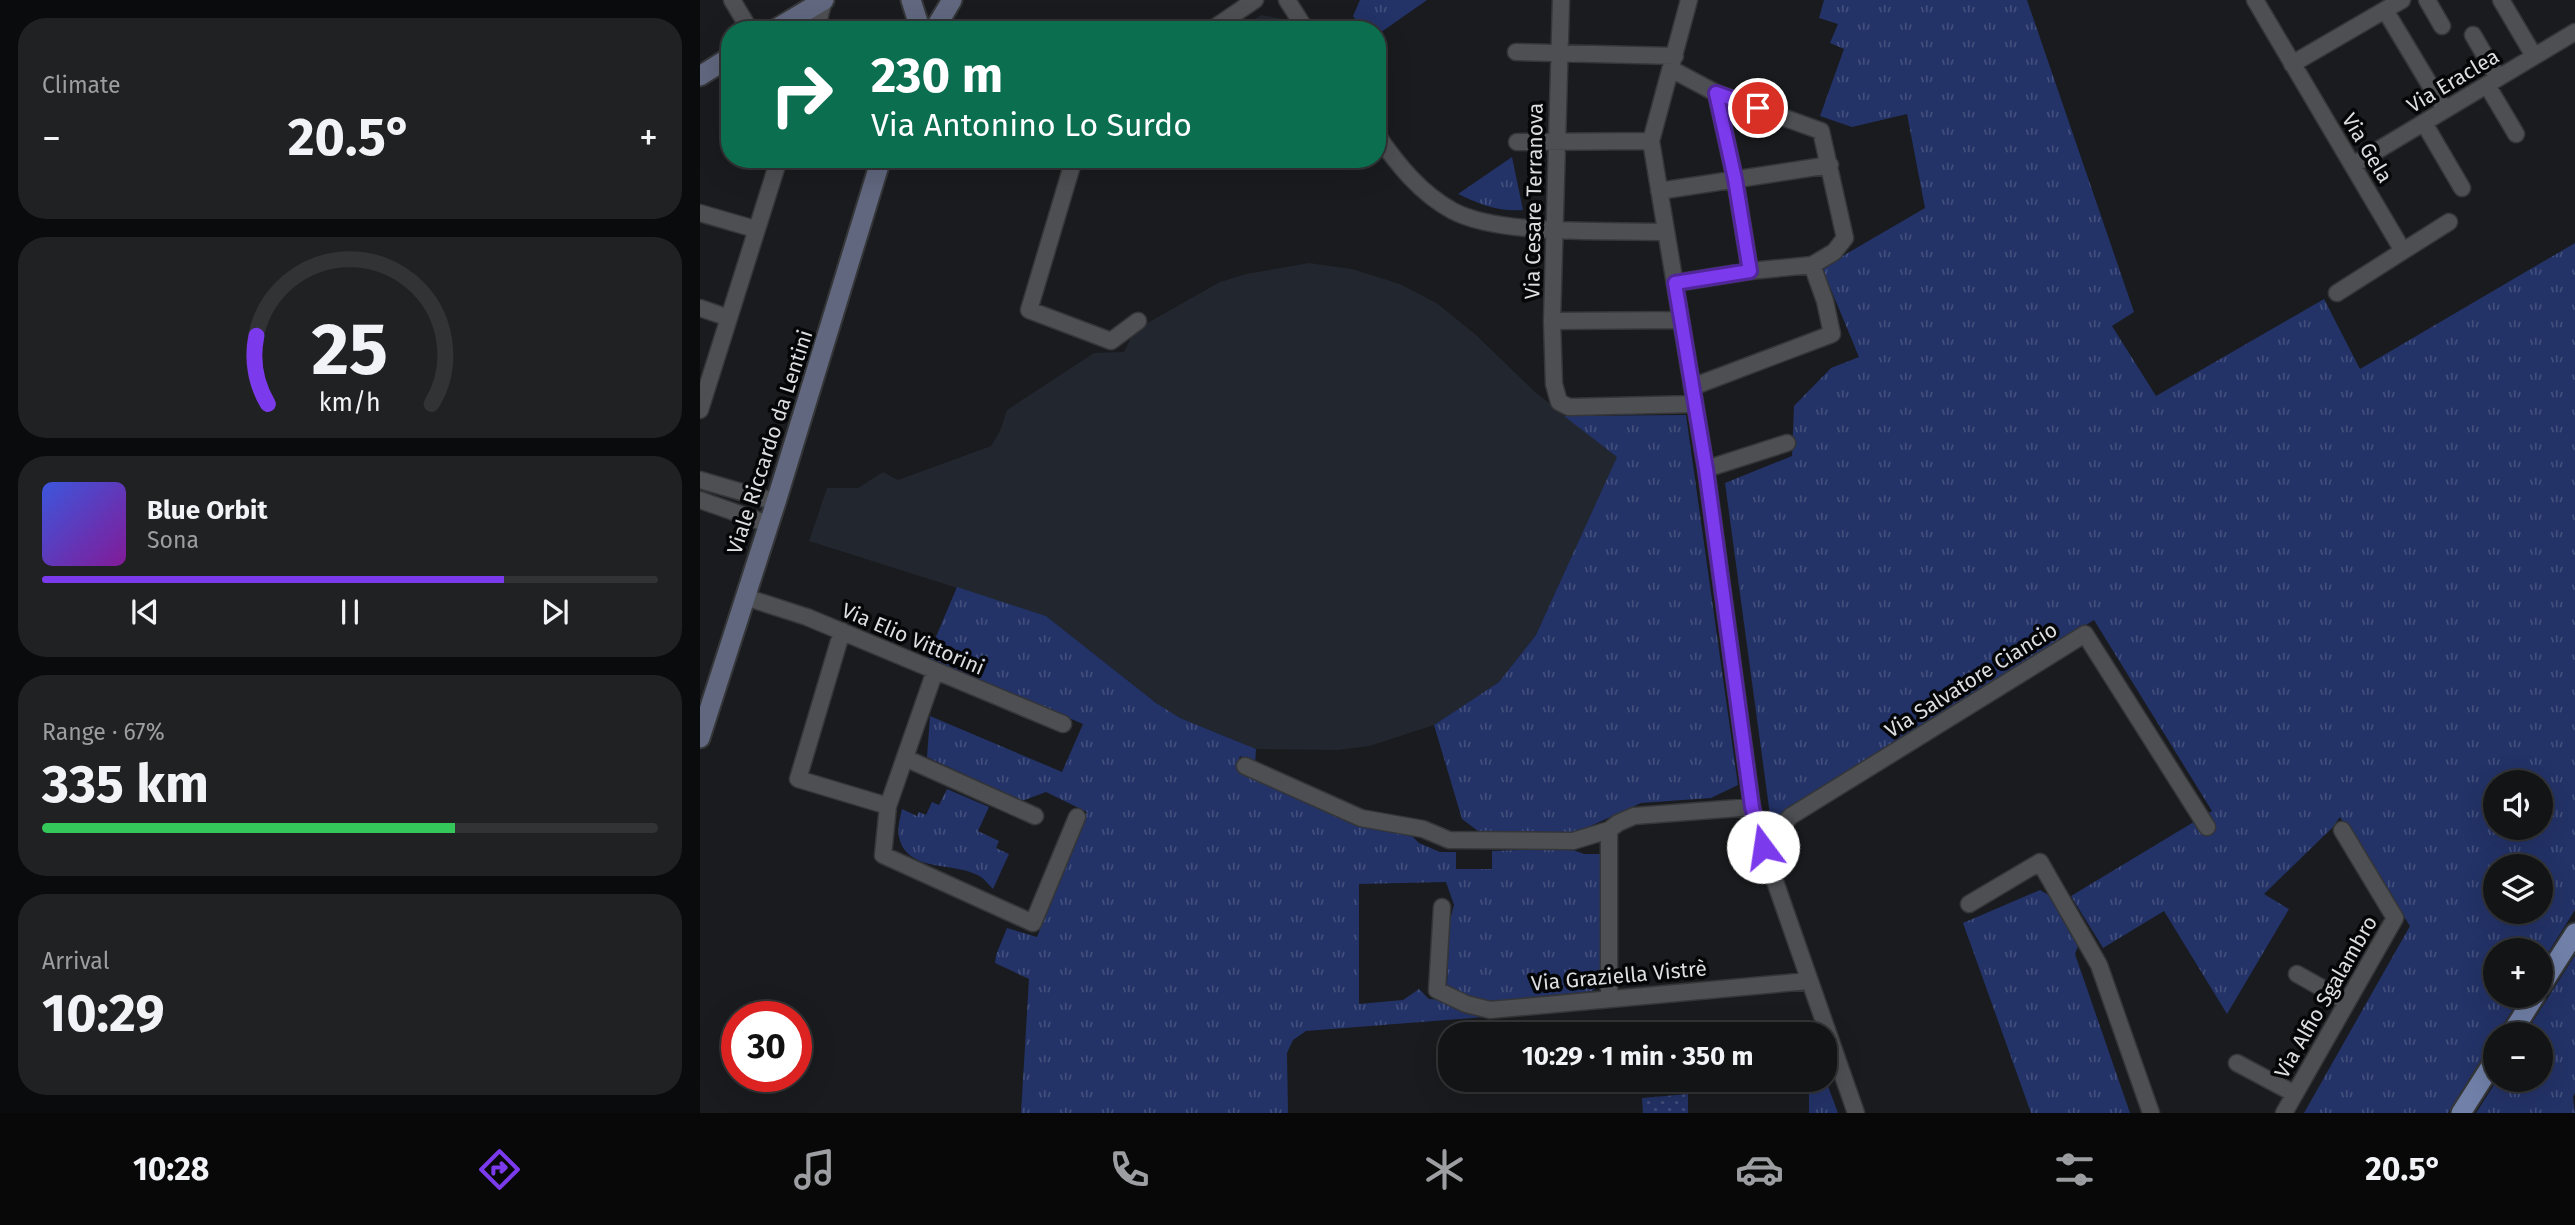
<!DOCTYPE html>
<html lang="en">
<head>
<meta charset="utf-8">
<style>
	body { margin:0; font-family:"Fira Sans",sans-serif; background:#202123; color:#f1f3f6; height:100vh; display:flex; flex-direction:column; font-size:26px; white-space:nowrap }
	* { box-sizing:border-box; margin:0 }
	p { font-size:23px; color:#9d9ea1 }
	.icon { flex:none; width:38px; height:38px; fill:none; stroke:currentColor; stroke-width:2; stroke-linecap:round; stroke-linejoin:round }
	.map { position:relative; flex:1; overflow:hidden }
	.drawer { display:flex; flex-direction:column; gap:18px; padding:18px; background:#0a0b0c; width:700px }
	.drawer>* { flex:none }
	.banner { position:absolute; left:21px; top:21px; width:665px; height:147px; border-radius:28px; box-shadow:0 7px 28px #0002,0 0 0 2px #323335; background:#0b6e4f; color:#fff; overflow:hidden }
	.controls { position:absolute; left:1783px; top:770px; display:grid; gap:14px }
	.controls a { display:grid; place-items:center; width:70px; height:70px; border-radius:50%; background:#131416; box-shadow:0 7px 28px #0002,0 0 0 2px #323335; font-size:35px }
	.speed { position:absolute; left:21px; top:1001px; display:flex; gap:14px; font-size:35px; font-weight:700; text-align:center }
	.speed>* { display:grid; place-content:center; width:91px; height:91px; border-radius:50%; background:#131416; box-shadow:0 7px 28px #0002,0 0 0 2px #323335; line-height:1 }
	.speed .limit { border:10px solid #d22; background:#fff; color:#111 }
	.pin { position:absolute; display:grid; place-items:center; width:60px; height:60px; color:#fff; margin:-30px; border:4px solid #fff; border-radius:50%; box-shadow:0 2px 7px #0007 }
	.me { position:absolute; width:77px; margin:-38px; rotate:346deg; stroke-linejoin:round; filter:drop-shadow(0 0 5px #0008) }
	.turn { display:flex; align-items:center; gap:24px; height:147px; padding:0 35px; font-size:32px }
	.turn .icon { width:91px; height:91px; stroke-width:2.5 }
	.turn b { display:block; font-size:49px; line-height:60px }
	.big { font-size:52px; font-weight:700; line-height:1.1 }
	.drawer .widget { flex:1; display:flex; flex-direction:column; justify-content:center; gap:10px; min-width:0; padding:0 24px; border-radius:28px; background:#202123 }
	.drawer .dial { align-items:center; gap:0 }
	.dial svg { height:182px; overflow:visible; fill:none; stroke:#323335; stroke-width:7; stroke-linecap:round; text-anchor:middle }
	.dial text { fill:#f1f3f6; stroke:none }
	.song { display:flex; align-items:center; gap:21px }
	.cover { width:84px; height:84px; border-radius:10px; background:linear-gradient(135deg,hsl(230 70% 55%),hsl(290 70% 35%)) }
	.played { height:7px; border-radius:4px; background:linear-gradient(90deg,#7c3aed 75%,#323335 75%) }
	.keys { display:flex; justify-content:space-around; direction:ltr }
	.heat { display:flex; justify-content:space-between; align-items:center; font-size:38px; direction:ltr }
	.charge { height:10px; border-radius:5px; background:linear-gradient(90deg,#34c759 67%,#323335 0) }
	.trip { position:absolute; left:738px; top:1022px; width:399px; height:70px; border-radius:28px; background:#131416; box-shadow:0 7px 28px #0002,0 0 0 2px #323335; font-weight:700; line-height:70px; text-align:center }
	.tabs { display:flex; height:112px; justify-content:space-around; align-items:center; background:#080809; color:#9d9ea1 }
	.tabs .icon { width:49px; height:49px }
	.tabs .on { color:#7c3aed }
	.tabs b { font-size:32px; color:#f1f3f6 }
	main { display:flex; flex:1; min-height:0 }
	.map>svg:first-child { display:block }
</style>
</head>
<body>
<main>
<section class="drawer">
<div class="widget"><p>Climate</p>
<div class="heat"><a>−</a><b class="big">20.5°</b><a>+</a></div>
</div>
<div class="widget dial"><svg viewBox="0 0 100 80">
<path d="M14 69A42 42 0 1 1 86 69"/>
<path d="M14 69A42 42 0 0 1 9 39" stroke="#7c3aed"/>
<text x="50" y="56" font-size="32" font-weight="700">25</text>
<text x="50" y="72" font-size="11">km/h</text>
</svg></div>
<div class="widget">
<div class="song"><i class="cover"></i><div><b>Blue Orbit</b><p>Sona</p></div></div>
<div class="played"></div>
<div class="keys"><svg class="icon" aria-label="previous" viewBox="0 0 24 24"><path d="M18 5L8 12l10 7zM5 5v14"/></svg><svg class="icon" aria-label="pause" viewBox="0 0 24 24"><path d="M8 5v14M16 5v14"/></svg><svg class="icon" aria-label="next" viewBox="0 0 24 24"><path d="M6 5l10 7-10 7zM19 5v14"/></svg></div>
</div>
<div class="widget"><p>Range · 67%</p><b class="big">335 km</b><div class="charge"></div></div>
<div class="widget"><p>Arrival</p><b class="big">10:29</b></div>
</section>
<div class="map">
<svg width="1875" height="1113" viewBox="0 0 1875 1113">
	<defs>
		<pattern id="grass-tufts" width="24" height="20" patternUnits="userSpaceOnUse" patternTransform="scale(1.75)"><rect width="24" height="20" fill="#233267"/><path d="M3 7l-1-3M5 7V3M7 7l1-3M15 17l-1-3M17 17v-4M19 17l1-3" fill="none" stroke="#424f7c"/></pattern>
		<pattern id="garden-dots" width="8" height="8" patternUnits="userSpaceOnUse" patternTransform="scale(1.75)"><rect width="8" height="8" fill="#233267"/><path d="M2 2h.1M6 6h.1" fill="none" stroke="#424f7c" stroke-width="1.8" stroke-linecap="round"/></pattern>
	</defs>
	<rect width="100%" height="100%" fill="#191b1e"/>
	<path fill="#22262e" d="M 561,15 L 579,18 L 587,30 L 538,30 Z
		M 609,263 L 652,269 L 700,284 L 738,304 L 776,335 L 835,392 L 918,456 L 836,635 L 799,682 L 734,725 L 670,746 L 638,750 L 556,749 L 480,718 L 456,703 L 346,616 L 109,541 L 127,488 L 158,488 L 183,472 L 198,480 L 291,446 L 300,431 L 307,410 L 394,353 L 424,352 L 435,330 L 520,282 L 546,274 Z"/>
	<path fill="url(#grass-tufts)" fill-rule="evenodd" d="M 660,0 L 727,0 L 677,35 L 677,30 L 663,30 L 653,16 Z
		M 1124,0 L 1327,0 L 1434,312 L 1412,326 L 1456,396 L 1624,299 L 1660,369 L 1875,243 L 1875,910 L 1841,964 L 1841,950 L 1796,950 L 1796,996 L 1821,996 L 1748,1113 L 1604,1113 L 1710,926 L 1640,817 L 1632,828 L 1564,894 L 1589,909 L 1527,1014 L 1464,911 L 1403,948 L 1371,896 L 1512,811 L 1394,620 L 1085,815 L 1070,815 L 1025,483 L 1092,456 L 1094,406 L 1131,368 L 1159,357 L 1122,268 L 1225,208 L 1207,114 L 1152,127 L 1120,116 L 1144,49 L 1130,43 L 1138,24 L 1119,18 ZM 1796,782 L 1841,782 L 1841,828 L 1796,828 ZM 1796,866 L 1841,866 L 1841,912 L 1796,912 Z
		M 812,157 L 823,210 C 798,212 779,204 758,194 Z
		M 986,415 L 1038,785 L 1011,798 L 941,803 L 873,834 L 806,835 L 778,831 L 762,819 L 734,725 L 799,682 L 836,635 L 917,457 L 864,416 Z
		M 257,587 L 346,616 L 456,703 L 480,718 L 556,749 L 555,764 L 540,756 L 537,769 L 658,822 L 707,831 L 719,843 L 740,852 L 756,852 L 756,869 L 792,869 L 792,851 L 868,848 L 884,854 L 902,854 L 902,982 L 892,991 L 792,1003 L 769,998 L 747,985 L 750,920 L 754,905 L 746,882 L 659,884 L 659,1004 L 703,1000 L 719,989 L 729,999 L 743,1000 L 785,1017 L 606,1031 L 593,1040 L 587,1053 L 588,1113 L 321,1113 L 329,979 L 295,963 L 296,955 L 307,928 L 337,937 L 387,812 L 346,792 L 322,801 L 227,757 L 230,716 L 362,772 L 383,724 L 227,658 Z
		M 247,789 L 289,807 L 278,831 L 299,841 L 296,848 L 309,854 L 293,889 C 289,885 285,880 281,877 C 257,861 207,874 199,837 C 197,829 200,818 202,809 L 217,816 L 219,812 L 226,815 L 232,802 L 239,805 Z
		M 1340,890 L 1350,896 L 1378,946 L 1375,954 L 1430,1113 L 1331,1113 L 1263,923 Z
		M 1875,955 L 1875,1093 L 1873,1097 L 1875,1113 L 1776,1113 L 1797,1080 L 1841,1080 L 1841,1034 L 1825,1034 Z
		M 1125,1078 L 1138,1113 L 1109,1113 L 1109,1080 Z"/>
	<path fill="url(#garden-dots)" d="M 988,1094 L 988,1113 L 943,1113 L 942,1098 Z"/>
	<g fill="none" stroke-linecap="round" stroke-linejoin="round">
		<defs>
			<path id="minor" d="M 32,0 L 50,30
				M 587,0 L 606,30
				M 861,0 L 852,321 L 854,384 L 859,402 L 869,407 L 995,404
				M 989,0 L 951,141 L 1006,469 L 1052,807 L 1063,847 L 1156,1113
				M 1555,0 L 1703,251 L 1637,293
				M 1727,0 L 1742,26
				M 1801,0 L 1834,56
				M 1685,10 L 1745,110
				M 116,30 L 124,0
				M 511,30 L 555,0
				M 1773,35 L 1798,78
				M 816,52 L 975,56
				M 1592,64 L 1702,0
				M 971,69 L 1016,93 L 1121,131 L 1145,238 L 1134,252 L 1112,265 L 1050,271 L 975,283
				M 1787,85 L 1816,134
				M 1016,93 L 1035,179 L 1050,271
				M 1724,123 L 1762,188
				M 677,135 C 698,165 720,193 753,211 C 800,236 910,230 966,232
				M 817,142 L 951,141
				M 374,159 L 329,310 L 411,341 L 438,321
				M 1653,165 L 1875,32
				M 959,191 L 1130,165
				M 0,213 L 55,229
				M 1703,251 L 1749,222
				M 0,308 L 29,318
				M 852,321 L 981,320
				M 992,387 L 1132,334 L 1125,301 L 1112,265
				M 0,410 L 79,159
				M 1006,469 L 1087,443
				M 0,480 L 76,502
				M 0,500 L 68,524
				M 45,597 L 107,617 L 363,724
				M 142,631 L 98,779 L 188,806
				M 235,671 L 188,806 L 183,855 L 333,923 L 377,817
				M 205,758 L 335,816
				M 545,766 L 661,818 L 723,829 L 749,840 L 873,841 L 909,830 L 918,823 L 934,816 L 1052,807
				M 1063,847 L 1091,816 L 1385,634 L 1507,827
				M 1269,904 L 1340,862 L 1399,965 L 1451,1113
				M 742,907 L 737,990 L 766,1004 L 790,1010 L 1109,981
				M 1597,974 L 1647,1002
				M 909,997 L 909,830
				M 1537,1063 L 1595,1094
				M 1584,1113 L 1695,918 L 1642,830"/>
			<path id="secondary" d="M 211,0 L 218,22 L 216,30
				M 74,30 L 124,0
				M 234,30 L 252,0
				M 0,76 L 30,57
				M 0,738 L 76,502 L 181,159"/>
			<path id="primary" d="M 1841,986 L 1875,933
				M 1811,1034 L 1835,996
				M 1761,1113 L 1796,1058"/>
		</defs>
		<use href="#minor" stroke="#353638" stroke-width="19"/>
		<use href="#secondary" stroke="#353638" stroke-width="23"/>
		<use href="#primary" stroke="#353638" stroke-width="23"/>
		<use href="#minor" stroke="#4e4f53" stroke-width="16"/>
		<use href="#secondary" stroke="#60677e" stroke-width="19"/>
		<use href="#primary" stroke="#7180a8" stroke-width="19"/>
	</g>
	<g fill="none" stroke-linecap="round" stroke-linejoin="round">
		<defs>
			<path id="route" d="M 1058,108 L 1016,93 L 1035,179 L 1050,271 L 975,283 L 1006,469 L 1052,807 L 1063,847"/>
		</defs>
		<use href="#route" stroke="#51269a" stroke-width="18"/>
		<use href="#route" stroke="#7c3aed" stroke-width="12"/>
	</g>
	<g text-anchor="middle" stroke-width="7" stroke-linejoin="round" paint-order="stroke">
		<g font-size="21" fill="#dddee0" stroke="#050607">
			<text transform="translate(1753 81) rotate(-31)" y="7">Via Eraclea</text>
			<text transform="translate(1667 148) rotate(59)" y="7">Via Gela</text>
			<text transform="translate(834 201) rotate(-89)" y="7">Via Cesare Terranova</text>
			<text transform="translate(70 442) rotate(-72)" y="7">Viale Riccardo da Lentini</text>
			<text transform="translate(213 639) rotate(23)" y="7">Via Elio Vittorini</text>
			<text transform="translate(1271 680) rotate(-32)" y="7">Via Salvatore Ciancio</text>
			<text transform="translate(919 976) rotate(-5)" y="7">Via Graziella Vistrè</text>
			<text transform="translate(1626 997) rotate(-60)" y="7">Via Alfio Sgalambro</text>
		</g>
	</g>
</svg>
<div class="controls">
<a><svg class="icon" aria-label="sound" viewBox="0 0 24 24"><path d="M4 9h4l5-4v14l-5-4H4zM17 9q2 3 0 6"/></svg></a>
<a><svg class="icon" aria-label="layers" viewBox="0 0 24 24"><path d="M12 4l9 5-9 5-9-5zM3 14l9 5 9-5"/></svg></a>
<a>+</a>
<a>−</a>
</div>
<div class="speed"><div class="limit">30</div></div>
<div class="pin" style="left:1058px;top:108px;background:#d93025"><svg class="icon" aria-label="arrive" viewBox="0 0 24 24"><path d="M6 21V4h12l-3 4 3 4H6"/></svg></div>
<svg class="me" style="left:1063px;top:847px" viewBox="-20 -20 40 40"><circle r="19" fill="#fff"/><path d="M0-13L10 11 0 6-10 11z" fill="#7c3aed"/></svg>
<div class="trip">10:29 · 1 min · 350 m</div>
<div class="banner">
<div class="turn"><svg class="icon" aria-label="right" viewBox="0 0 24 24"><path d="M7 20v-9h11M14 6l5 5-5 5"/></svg><div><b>230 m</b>Via Antonino Lo Surdo</div></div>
</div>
</div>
</main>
<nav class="tabs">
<b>10:28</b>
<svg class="icon on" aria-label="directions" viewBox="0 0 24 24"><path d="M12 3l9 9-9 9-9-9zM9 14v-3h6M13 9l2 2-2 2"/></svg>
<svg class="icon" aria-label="music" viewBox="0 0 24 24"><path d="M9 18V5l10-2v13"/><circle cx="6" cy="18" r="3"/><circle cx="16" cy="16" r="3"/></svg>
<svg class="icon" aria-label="phone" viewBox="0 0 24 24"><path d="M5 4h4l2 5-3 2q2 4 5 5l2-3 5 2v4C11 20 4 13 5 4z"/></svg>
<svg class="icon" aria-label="climate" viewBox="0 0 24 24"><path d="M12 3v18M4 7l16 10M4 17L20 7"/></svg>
<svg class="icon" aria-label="car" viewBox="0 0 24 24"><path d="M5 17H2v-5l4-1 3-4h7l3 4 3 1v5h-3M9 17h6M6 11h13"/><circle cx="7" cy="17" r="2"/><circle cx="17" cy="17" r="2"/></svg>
<svg class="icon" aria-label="filters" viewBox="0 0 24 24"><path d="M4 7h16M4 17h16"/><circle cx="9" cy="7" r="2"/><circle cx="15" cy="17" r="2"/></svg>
<b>20.5°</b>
</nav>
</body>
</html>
